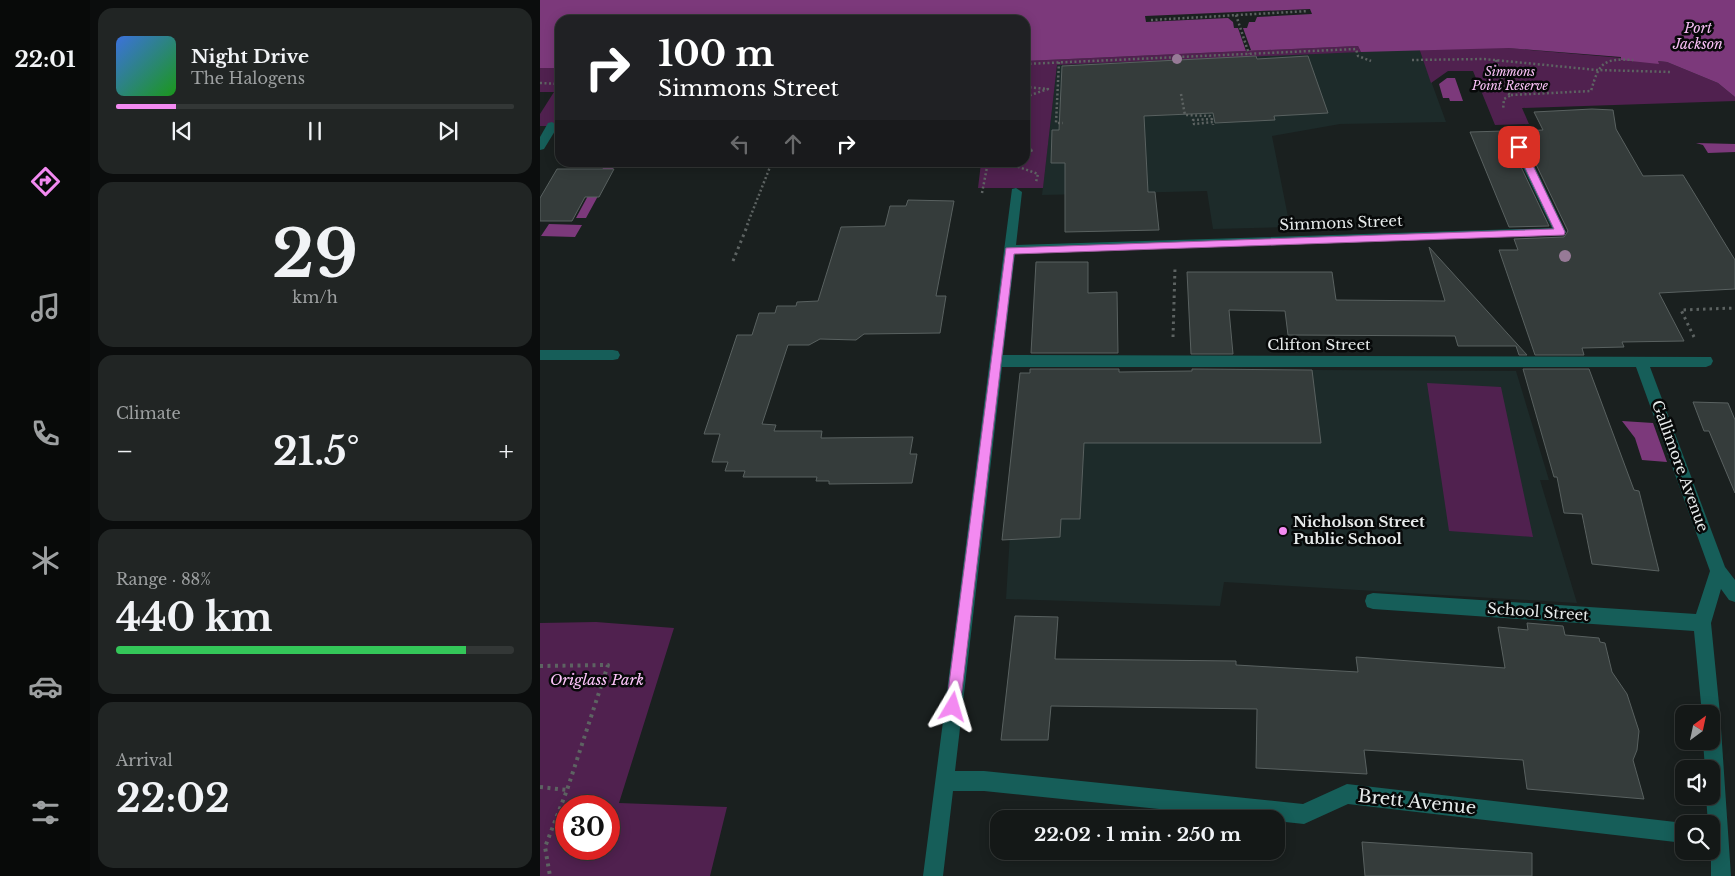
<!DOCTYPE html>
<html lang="en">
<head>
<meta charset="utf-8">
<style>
	body { margin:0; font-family:"Libre Baskerville",serif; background:#212524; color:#f1f3f6; height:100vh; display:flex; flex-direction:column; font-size:19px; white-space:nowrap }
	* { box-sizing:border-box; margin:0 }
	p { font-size:16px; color:#9da0a1 }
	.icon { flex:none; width:28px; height:28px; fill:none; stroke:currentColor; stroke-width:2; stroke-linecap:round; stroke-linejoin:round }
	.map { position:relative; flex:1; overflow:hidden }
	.side { display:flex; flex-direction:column; gap:8px; padding:8px; background:#0b0d0d; width:450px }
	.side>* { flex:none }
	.hud { position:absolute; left:15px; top:15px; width:475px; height:152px; border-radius:15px; box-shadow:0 2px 12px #0003,0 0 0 1px #333736; background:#202124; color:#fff; overflow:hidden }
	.needle { width:32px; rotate:33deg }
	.tools { position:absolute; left:1135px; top:705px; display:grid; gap:10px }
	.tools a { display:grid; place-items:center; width:45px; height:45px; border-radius:10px; background:#141817; box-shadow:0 2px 12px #0003,0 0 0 1px #333736; font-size:25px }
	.speed { position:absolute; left:15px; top:795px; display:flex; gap:10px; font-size:25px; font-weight:700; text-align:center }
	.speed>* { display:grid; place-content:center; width:65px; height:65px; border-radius:50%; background:#141817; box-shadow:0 2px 12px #0003,0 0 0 1px #333736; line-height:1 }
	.speed .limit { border:8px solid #d22; background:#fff; color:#111 }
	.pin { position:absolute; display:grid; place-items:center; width:42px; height:42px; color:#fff; margin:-21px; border-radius:10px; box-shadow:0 2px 8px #0006 }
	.me { position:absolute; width:55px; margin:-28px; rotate:7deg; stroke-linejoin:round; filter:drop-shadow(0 0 4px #0008) }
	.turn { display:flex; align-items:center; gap:18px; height:105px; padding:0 20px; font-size:22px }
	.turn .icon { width:65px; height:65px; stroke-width:2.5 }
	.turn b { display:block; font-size:35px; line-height:42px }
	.lanes { display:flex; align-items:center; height:48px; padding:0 20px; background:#0003; justify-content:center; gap:25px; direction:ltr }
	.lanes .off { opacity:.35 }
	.big { font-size:38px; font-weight:800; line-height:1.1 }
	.side .tile { flex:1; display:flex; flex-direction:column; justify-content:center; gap:8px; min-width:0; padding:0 18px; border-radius:15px; background:#212524 }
	.side .dial { align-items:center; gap:0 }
	.dial b { font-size:65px; line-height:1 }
	.song { display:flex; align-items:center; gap:15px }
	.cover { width:60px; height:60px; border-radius:8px; background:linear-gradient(135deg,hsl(220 70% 55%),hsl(120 70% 35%)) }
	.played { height:5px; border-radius:2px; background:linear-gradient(90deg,#f38af1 15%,#333736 15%) }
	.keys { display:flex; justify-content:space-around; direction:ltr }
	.heat { display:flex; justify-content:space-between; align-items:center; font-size:28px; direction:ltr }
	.charge { height:8px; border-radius:4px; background:linear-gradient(90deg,#34c759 88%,#333736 0) }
	.trip { position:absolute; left:450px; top:810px; width:295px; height:50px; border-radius:15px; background:#141817; box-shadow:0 2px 12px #0003,0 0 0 1px #333736; font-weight:800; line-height:50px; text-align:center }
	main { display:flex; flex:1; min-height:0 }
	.tab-bar { display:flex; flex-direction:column; width:90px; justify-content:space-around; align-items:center; background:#080a09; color:#9da0a1 }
	.tab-bar .icon { width:35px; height:35px }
	.tab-bar .selected { color:#f38af1 }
	.tab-bar b { font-size:22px; color:#f1f3f6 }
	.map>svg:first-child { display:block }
</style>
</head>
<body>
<main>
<nav class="tab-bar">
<b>22:01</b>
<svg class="icon selected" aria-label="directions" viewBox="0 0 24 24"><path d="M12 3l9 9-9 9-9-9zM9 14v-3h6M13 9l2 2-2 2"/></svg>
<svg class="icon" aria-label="music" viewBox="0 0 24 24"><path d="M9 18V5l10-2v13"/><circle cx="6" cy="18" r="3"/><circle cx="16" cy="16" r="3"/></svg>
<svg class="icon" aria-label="phone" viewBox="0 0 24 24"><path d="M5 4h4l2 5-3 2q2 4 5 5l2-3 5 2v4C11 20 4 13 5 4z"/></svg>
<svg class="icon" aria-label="climate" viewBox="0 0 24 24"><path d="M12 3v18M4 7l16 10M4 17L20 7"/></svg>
<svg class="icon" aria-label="car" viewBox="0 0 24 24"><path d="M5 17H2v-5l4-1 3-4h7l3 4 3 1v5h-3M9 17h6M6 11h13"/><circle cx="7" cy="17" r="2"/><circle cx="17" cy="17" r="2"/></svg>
<svg class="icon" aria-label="filters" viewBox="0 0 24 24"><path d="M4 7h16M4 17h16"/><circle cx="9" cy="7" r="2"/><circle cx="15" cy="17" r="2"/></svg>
</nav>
<section class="side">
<div class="tile">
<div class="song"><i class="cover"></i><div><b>Night Drive</b><p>The Halogens</p></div></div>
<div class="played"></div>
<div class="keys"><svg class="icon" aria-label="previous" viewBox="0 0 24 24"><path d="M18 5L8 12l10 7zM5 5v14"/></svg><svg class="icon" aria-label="pause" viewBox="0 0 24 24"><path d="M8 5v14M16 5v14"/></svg><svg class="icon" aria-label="next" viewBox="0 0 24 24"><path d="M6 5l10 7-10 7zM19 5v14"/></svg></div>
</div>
<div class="tile dial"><b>29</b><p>km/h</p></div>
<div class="tile"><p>Climate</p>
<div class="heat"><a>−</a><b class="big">21.5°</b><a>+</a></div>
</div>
<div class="tile"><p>Range · 88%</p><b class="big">440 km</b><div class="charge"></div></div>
<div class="tile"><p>Arrival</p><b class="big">22:02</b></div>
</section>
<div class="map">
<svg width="1195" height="876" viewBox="0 0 1195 876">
	<rect width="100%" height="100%" fill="#1a201f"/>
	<path fill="#1d2b2a" d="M 879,48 L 906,122 L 800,124 L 732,136 L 750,227 L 673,229 L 667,191 L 502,195 L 517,65 Z
		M 772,370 L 976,371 L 1009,480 L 1000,480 L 1037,603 L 684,582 L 680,606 L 466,599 L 480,373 Z"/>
	<path fill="#50214f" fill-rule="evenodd" d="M 818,46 L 821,52 L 517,65 L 503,188 L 438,188 L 441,163 L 485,162 L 485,61 Z
		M 879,48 L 968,48 L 1118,61 L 1127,62 L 1178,83 L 1195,97 L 1195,101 L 982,108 L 989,124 L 955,125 L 933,71 L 908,71 L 891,83 Z
		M 0,68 L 20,68 L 20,126 L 0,126 L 0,114 L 14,92 L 0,92 Z
		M 887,383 L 961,387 L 993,537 L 909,531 Z
		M 56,622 L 134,628 L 79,803 L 187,807 L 170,876 L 0,876 L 0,623 ZM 69,806 L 69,849 L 26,849 L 26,806 Z"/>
	<path fill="#7c397b" d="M 0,0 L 1195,0 L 1195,97 L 1178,83 L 1127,62 L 1118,61 L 1119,64 L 1081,60 L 1081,57 L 968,48 L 821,52 L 818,46 L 485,61 L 485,20 L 20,20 L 20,68 L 0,68 Z
		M 907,78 L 915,78 L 923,101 L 910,101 L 909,98 L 903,98 L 899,84 Z
		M 1156,143 L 1195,144 L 1195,152 L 1168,153 L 1163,145 Z
		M 59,163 L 76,163 L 46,218 L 36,218 L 63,168 L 56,168 Z
		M 9,224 L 42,225 L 35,237 L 1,236 Z
		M 1082,421 L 1113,423 L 1127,462 L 1102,460 L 1095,438 Z"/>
	<path fill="#1a201f" d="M 770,9 L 772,14 L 717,17 L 715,22 L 709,22 L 707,28 L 703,28 L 711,50 L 706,51 L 698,28 L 694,28 L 693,22 L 688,18 L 606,22 L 605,16 Z"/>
	<path fill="#353c3b" stroke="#596160" d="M 716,56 L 717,59 L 768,56 L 788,113 L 734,116 L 735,120 L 675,123 L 673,113 L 604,116 L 608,192 L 615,192 L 619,230 L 525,232 L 525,163 L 511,163 L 512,130 L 519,130 L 522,66 Z
		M 1052,109 L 1073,110 L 1076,129 L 1103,176 L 1143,175 L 1195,260 L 1195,289 L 1119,293 L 1144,341 L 1082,342 L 1084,347 L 1042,348 L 1044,355 L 995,355 L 959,250 L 978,250 L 974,239 L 1024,237 L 1028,231 L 980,131 L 1003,130 L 994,112 Z
		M 964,131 L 1009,226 L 969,227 L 930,132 Z
		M 17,169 L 74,169 L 59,197 L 45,197 L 32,221 L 0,221 L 0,198 Z
		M 368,200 L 414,201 L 396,296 L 406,296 L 400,333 L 324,334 L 316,340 L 280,339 L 269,345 L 248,345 L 222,424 L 236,425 L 234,431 L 282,431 L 281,438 L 373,437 L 370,454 L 377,454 L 372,483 L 289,484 L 289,481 L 276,481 L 277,477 L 203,477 L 205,471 L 185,471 L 188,462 L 172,462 L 180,434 L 164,434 L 197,335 L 212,335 L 219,313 L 235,313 L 237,306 L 256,306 L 257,302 L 278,301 L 301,227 L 345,226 L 350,206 L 366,206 Z
		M 889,247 L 987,355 L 979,355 L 976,346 L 918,346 L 915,336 L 748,335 L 745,311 L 689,310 L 693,354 L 651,354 L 647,272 L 792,272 L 796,300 L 905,301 Z
		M 496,262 L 548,262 L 548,293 L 577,292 L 578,353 L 491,353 Z
		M 490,369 L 579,369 L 579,372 L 652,371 L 652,369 L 772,370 L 781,443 L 544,443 L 540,519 L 521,519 L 520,537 L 462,540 L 480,373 L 490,373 Z
		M 983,369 L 1049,369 L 1094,490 L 1099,491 L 1119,571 L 1052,564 L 1042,514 L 1024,513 L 1017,477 L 1014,477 Z
		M 1153,402 L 1188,403 L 1195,420 L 1195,493 L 1169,431 L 1164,431 Z
		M 475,616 L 518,617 L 515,659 L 696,661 L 696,665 L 818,672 L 816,657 L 965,668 L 958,627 L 988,630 L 987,623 L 1023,626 L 1025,635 L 1059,638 L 1060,642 L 1065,643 L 1072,672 L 1087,694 L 1099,731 L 1097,750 L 1093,760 L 1104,799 L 987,789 L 983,760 L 824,750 L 827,774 L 716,768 L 717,709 L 511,706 L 508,740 L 461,740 Z
		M 822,842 L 992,853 L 992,876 L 825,876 Z"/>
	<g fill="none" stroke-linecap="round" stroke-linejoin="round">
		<path stroke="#5d6362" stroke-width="2.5" stroke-dasharray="2 2.5" stroke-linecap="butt" d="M 696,15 L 709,54
			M 611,20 L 768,11
			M 872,60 L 944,59 L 1057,70 L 1132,72
			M 956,60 L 967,93 L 971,95 L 964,99 L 963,110
			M 519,62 L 516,123 L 523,123
			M 485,64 L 816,49 L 818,56 L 831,61
			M 0,83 L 20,84
			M 485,87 L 508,89 L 485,97
			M 641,94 L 645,115 L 670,116 L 672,119 L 653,120 L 654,124 L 673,122 L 673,125
			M 971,95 L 1051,91 C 1059,63 1063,58 1093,60
			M 485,111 L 487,111 L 485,112
			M 485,147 L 493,150 L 485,153
			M 465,162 L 498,174 L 496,182
			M 442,193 L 448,162
			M 207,225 L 232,162"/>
		<path stroke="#5d6362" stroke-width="3" stroke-dasharray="2.5 4" stroke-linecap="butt" d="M 193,261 L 208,224
			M 633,337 L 635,268
			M 1154,337 L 1141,310 L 1195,308"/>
		<path stroke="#5d6362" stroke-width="4" stroke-dasharray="3 4.5" stroke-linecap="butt" d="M 0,666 L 68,665 L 27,790
			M 0,787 L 27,790 L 5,847 L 10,876"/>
		<path fill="#165e59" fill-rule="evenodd" d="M 12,122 L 18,126 L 4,149 L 0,150 L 0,137 L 8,123 Z
			M 971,126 L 977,130 L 1026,232 L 1024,235 L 475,254 L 463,355 L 1171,357 L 1173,361 L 1171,365 L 1166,367 L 1110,367 L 1185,567 L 1195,580 L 1195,602 L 1189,600 L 1181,589 L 1171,623 L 1180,714 L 1191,876 L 1171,876 L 1171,824 L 1168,824 L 1166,796 L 1171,796 L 1171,769 L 1165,769 L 1163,741 L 1171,741 L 1171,714 L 1162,714 L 1154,631 L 833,609 L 827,607 L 825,601 L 827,595 L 833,593 L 1156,614 L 1170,571 L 1096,367 L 462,367 L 415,771 L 444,771 L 763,804 L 807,784 L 1144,823 L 1144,843 L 808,804 L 764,824 L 736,821 L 736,819 L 716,819 L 444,791 L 413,791 L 403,876 L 383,876 L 472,189 L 476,188 L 482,192 L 476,245 L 1012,228 L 965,130 Z
			M 0,350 L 73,350 L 78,351 L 80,355 L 78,359 L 73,360 L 0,360 Z"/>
	</g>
	<g fill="#977a97">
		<circle cx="637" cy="59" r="5"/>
		<circle cx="1025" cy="256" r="6"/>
	</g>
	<path fill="#f38af1" stroke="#9e5a9d" d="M 976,145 L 984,147 L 1025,232 L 1024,235 L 474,254 L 420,707 L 418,712 L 413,714 L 408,712 L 406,707 L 466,248 L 1014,229 L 975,147 Z"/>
	<circle fill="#f38af1" stroke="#070909" stroke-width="2" cx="743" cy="531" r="5"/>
	<g text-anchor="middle" stroke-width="5" stroke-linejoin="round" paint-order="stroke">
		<g font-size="12" font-style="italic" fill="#fdc4fa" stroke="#070909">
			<text x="970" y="76">Simmons<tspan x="970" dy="14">Point Reserve</tspan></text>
		</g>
		<g font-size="14" font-style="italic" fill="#f7bff5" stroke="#070909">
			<text x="1158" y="33">Port<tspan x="1158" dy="16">Jackson</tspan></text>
		</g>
		<g font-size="15" fill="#e7ebeb" stroke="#070909">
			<text transform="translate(801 223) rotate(-2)" y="5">Simmons Street</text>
			<text x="779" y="350">Clifton Street</text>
			<text transform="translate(1140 466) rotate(70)" y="5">Gallimore Avenue</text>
			<text transform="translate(998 612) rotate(4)" y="5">School Street</text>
		</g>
		<g font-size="15" font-weight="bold" fill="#e7ebeb" stroke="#070909" text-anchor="start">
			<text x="753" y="527">Nicholson Street<tspan x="753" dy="17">Public School</tspan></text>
		</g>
		<g font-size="15" font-style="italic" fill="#fdc4fa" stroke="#070909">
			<text x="57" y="685">Origlass Park</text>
		</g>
		<g font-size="18" fill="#e7ebeb" stroke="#070909">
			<text transform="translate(877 802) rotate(6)" y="6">Brett Avenue</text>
		</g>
	</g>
</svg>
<div class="tools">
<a><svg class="needle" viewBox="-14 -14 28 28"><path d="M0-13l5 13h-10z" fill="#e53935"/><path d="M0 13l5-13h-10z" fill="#9da0a1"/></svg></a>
<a><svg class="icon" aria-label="sound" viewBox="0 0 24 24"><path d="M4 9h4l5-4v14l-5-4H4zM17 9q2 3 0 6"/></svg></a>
<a><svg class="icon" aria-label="search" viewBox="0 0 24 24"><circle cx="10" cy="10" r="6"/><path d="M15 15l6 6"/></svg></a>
</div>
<div class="speed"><div class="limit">30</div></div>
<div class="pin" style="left:979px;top:147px;background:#d93025"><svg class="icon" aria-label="arrive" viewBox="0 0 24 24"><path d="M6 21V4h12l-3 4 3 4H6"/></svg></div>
<svg class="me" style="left:413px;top:707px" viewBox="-20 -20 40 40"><path d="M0-17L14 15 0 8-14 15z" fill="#f38af1" stroke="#fff" stroke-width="4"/></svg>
<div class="trip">22:02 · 1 min · 250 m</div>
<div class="hud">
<div class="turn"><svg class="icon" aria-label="right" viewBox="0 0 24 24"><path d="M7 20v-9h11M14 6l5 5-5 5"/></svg><div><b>100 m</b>Simmons Street</div></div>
<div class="lanes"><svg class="icon off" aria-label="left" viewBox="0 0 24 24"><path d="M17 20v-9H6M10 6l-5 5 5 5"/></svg><svg class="icon off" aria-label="ahead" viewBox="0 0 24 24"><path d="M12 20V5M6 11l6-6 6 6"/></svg><svg class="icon" aria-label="right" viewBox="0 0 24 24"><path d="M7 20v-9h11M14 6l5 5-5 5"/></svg></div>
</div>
</div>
</main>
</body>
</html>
